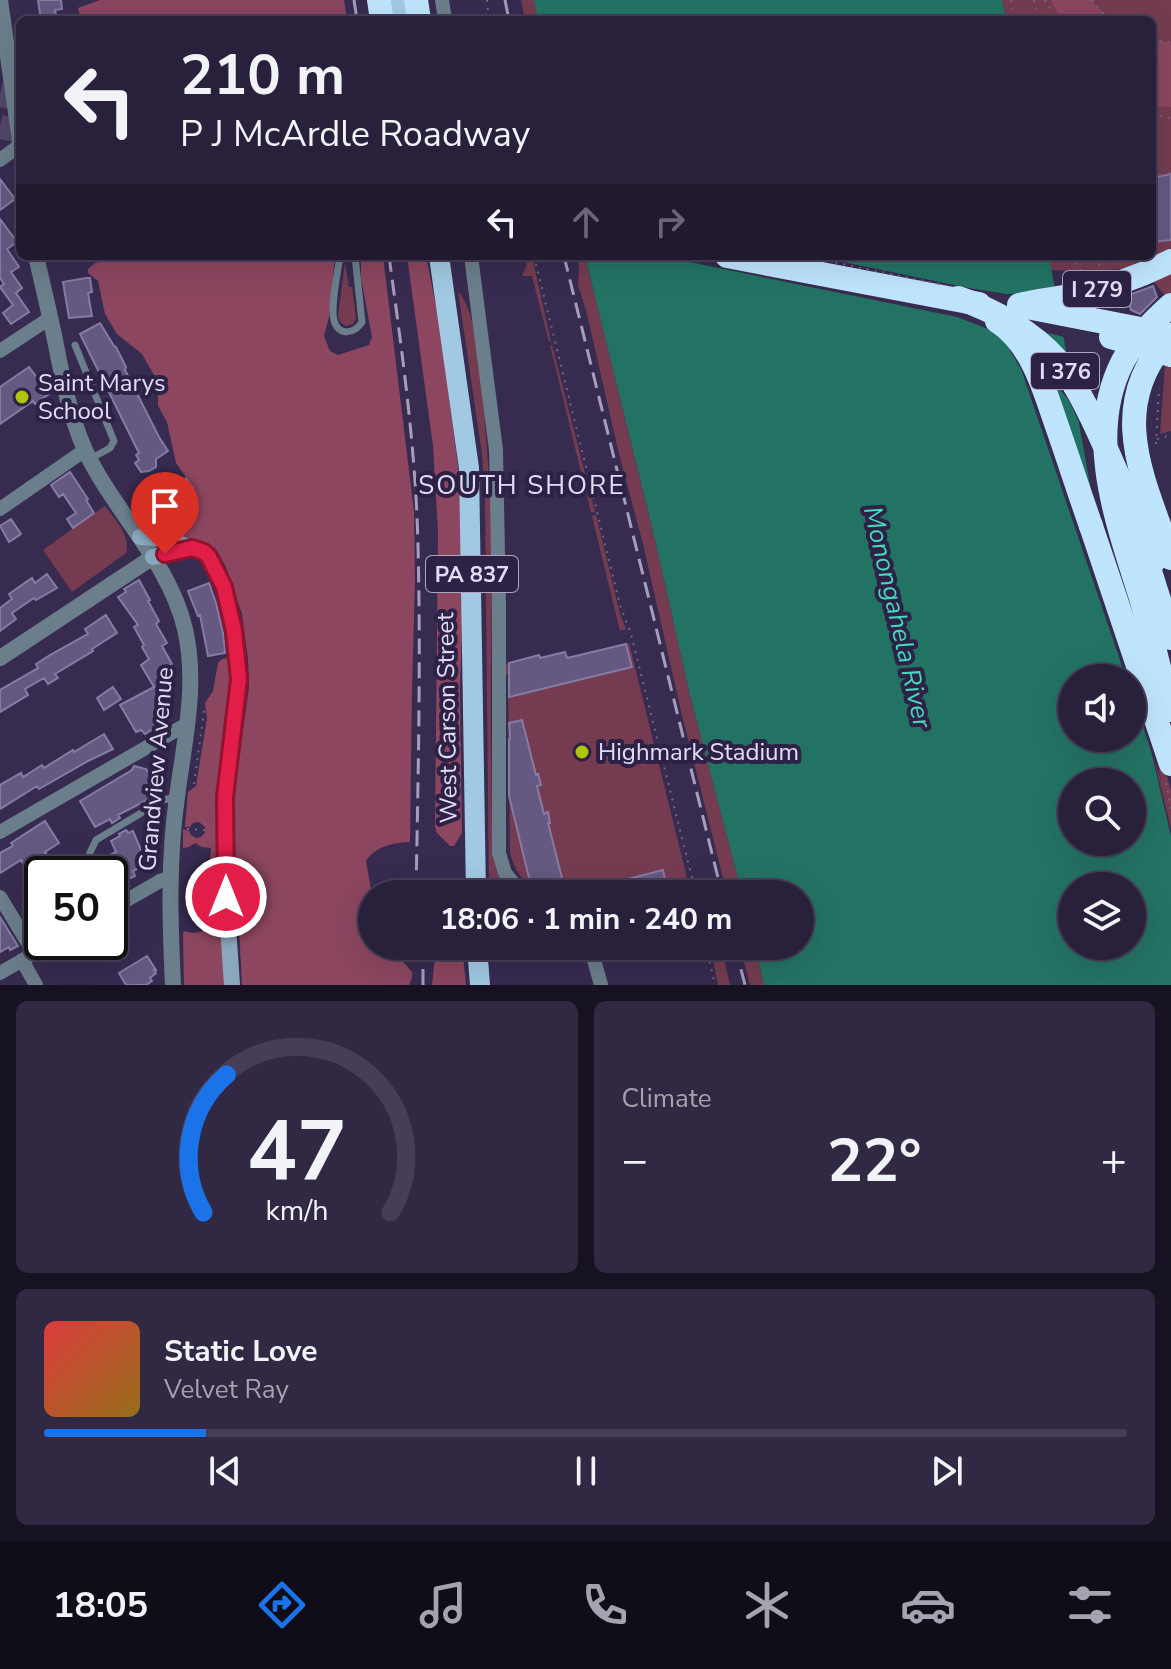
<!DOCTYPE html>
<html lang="en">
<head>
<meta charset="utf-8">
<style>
	body { margin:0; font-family:"Nunito Sans",sans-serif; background:#312843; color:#f1f3f6; height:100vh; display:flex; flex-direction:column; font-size:30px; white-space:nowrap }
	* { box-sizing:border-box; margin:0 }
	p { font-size:26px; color:#a5a3af }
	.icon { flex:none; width:44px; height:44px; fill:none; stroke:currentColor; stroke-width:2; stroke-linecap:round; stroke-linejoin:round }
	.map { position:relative; height:985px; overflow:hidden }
	.details { display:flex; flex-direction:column; gap:16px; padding:16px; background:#171221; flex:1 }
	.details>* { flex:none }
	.hud { position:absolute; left:16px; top:16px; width:1140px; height:244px; border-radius:12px; box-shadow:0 8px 32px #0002,0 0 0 2px #453e56; background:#29203c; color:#f1f3f6; overflow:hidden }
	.fabs { position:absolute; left:1058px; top:664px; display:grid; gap:16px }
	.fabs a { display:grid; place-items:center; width:88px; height:88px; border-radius:50%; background:#29203c; box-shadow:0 8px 32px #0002,0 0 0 2px #453e56; font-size:40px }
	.speed { position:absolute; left:24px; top:856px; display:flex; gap:16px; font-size:40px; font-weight:700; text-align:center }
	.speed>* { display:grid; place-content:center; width:104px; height:104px; border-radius:50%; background:#29203c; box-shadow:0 8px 32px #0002,0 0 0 2px #453e56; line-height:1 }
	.speed .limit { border:4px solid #111; border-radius:12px; background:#fff; color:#111 }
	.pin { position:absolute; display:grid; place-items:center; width:68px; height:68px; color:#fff; margin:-82px -34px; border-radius:50% 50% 50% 0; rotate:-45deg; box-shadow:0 0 8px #0007 }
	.pin .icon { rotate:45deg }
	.me { position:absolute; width:88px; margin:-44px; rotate:0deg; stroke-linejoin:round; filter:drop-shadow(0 0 6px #0008) }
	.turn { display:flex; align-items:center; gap:28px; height:168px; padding:0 32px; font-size:36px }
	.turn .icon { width:104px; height:104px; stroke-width:2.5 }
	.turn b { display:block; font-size:56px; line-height:68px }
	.lanes { display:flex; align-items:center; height:76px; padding:0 32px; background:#0003; justify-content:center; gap:40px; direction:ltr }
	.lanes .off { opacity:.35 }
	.big { font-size:60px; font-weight:700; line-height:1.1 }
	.details .card { flex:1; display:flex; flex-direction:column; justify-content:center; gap:12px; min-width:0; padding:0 28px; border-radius:12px; background:#312843 }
	.details .dial { align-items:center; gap:0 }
	.dial svg { height:208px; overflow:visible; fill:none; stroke:#453e56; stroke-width:7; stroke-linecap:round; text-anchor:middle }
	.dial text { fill:#f1f3f6; stroke:none }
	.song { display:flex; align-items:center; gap:24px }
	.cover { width:96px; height:96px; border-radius:12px; background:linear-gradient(135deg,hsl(0 70% 55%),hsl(40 70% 35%)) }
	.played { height:8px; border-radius:4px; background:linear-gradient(90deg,#1a73e8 15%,#453e56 15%) }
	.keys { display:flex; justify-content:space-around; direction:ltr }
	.heat { display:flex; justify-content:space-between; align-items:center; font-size:44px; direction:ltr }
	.details .tiles { flex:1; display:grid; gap:16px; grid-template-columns:1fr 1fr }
	.card:last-child { grid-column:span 2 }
	.trip { position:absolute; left:358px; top:880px; width:456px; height:80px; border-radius:40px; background:#29203c; box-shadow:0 8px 32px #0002,0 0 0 2px #453e56; font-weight:700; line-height:80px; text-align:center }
	.tab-bar { display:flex; height:128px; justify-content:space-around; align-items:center; background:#100d18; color:#a5a3af }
	.tab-bar .icon { width:56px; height:56px }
	.tab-bar .selected { color:#1a73e8 }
	.tab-bar b { font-size:36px; color:#f1f3f6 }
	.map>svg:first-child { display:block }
</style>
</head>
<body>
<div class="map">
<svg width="1171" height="985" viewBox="0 0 1171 985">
	<rect width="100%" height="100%" fill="#372b50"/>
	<path fill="#753c51" d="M 521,0 L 534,0 L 538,20 L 525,20 Z
		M 1002,0 L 1171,0 L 1171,303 L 1142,267 C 1111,270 1082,272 1051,270 L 1049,256 L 1152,256 L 1152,20 L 1006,20 Z
		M 527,256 L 532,256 L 551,342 L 549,342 L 532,276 L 522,276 L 526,267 Z
		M 577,256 L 585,256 L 656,544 L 689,691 L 742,894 L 727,894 L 681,711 L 643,544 L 619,454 L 586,310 L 578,285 L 579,266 Z
		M 345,262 L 349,287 L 352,287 L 356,318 L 353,324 L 346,326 L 341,323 L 338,317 Z
		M 458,291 C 476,312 477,357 481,384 C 492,479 493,574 491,669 C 490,726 492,783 492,840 L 493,857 L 499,877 L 497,894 L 489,894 L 485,500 L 482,454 Z
		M 550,345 L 552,345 L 595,512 L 591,513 Z
		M 1171,361 L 1171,431 L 1160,434 L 1165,364 Z
		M 105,506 C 115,520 131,535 126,553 L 72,592 L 43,550 Z
		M 596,515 L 620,614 L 626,629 L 620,631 L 592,516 Z
		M 629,643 L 691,894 L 540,894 C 524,882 514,872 510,852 L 508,675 L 505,674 L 505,664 L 539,655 L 541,658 L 565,652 L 567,658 Z
		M 1142,693 L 1171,790 L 1171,829 L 1138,694 Z
		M 710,946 L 721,946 L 730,985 L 718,985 Z
		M 740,946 L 755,946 L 764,985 L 750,985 Z"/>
	<path fill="#8c4660" d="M 100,0 L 344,0 L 347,20 L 81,20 L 78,8 Z
		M 1051,0 L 1091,0 L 1102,12 L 1112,20 L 1061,20 Z
		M 1152,39 L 1171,43 L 1171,107 L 1152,106 Z
		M 109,256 L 335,256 L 329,317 L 324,336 L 330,351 L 338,355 L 369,345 L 372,337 L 361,278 L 361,256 L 383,256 L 414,512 L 415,581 L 412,689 L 410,842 C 392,843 376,846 366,861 L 372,894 L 372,946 L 389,946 L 412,972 L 412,978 L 409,985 L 242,985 L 236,872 L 234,795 L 249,687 L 248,659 L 242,614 L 226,567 L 216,549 L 205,542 L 154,529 L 146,525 L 146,522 L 193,487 L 176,463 L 167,422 L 158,406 L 158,385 L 154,375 L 142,354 L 117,334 L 105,314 L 98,281 L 88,273 L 88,269 L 95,263 L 108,260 Z
		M 407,256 L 426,256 L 439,321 L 459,474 L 463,593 L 460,690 L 462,833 L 454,846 L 450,846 L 437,833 L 435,827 L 438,531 L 433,446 Z
		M 228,658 L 232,674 L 216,805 L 225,985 L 184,985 L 183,934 L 184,931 L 193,933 L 204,931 C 217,907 210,903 208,880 C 207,869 211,859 211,848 L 202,847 L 195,843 L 189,847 L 183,848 L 183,829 L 189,831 L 191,835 L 196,838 L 201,837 L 205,833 L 205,827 L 199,822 L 193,823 L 190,827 L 185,827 L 188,792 L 196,786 L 207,718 L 205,703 L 213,691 L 218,663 L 222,659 Z
		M 462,946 L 466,985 L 432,985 L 435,957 L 440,947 Z"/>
	<path fill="#237364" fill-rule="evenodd" d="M 534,0 L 1002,0 L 1006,20 L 538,20 Z
		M 585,256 L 1049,256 L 1094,507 L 1171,836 L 1171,985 L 764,985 L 755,946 L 800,946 L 800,894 L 742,894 L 689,691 L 656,544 ZM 1072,678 L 1132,678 L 1132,738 L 1072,738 ZM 1072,782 L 1132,782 L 1132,842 L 1072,842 ZM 1072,886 L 1132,886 L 1132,946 L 1072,946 Z"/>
	<path fill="#372b50" d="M 660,256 L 814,256 L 969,288 L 1007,294 L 1026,293 L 1058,287 L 1068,338 L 1036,330 L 1073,369 L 1085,435 L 1069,401 L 1047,372 L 1117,588 L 1162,783 L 1132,694 L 1132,678 L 1126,678 L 1021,369 L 1005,342 L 988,329 L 957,317 Z"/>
	<path fill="#655982" stroke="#877aa5" stroke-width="2" d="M 38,0 L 61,0 L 62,9 L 55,10 L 57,20 L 41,20 Z
		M 1171,174 L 1171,240 L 1152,242 L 1152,178 Z
		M 0,179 L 15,199 L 0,210 Z
		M 0,219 L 17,242 L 7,249 L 19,267 L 11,272 L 22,288 L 16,293 L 29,312 L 11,324 L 3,313 L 13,305 L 0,287 L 4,284 L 0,278 Z
		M 86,278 L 90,278 L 92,292 L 88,293 L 92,316 L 69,318 L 63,282 Z
		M 1153,286 L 1157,297 L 1140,314 L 1131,310 L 1126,296 Z
		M 100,323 L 114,346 L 116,347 L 126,367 L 125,370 L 159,437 L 168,451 L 156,459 L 156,467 L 149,471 L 141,472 L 135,463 L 139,460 L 136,455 L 139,453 L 80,334 Z
		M 29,367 L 49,394 L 35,404 L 33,401 L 0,424 L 0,387 Z
		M 70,472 L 88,499 L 86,500 L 94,513 L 73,528 L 67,519 L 76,513 L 63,494 L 59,497 L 51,485 Z
		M 186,478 L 193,488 L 158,512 L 150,501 Z
		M 11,519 L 21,534 L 9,542 L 0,526 Z
		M 47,574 L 57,588 L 36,600 L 34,598 L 12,613 L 16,619 L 0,631 L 0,608 L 12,599 L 9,594 L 32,578 L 35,583 Z
		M 139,580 L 150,600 L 148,601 L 159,621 L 156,624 L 167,643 L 162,646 L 172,664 L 162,671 L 173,690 L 169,692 L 171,695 L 167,697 L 171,705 L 168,706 L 172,712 L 167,715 L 169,719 L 145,734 L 141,730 L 136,732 L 120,705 L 154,687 L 141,665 L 149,659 L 142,647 L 144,645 L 134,627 L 138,625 L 118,597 L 126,592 L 124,589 Z
		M 209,583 L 216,603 L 223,633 L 225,653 L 208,656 L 200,615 L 198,616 L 188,591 Z
		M 106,615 L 117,633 L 92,649 L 93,651 L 55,674 L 58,678 L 48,684 L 44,678 L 25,689 L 28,695 L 0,712 L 0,690 L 38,668 L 36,664 L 50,655 L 88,634 L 85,629 Z
		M 626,644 L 632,667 L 509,697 L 509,663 L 539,655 L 540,658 L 565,652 L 567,658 Z
		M 113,687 L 121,699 L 104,710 L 97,698 Z
		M 522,720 L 536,775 L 538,774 L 541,785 L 537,786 L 544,814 L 548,812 L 550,823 L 548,823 L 563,882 L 532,890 L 509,796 L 509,739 L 510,738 L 509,723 Z
		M 104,734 L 113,749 L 88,761 L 39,789 L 37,786 L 0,809 L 0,785 L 21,773 L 23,777 L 42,765 L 44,768 L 73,750 L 74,752 Z
		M 134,766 L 146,769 L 161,794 L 153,792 L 151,798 L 118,815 L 120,818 L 112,823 L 110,819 L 95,827 L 80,801 L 132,770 Z
		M 45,821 L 59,843 L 45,852 L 46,853 L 39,857 L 40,859 L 25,867 L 21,860 L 0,873 L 0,853 L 13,846 L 11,843 Z
		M 126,830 L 128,833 L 133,831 L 147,864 L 133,871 L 135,876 L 117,884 L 106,857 L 116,852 L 111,841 L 120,836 L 119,834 Z
		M 663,870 L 665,880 L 663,881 L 664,885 L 645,890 L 644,886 L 613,894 L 583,894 L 582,891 Z
		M 42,904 L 42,937 L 40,938 L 29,921 L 26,921 L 25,914 Z
		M 0,917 L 18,946 L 10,950 L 9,947 L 0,952 Z
		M 147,956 L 156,970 L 154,970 L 156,973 L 150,978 L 152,981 L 146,985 L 126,985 L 119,973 Z"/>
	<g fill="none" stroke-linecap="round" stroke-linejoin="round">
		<path stroke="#514669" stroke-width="24" stroke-dasharray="24 12" stroke-linecap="butt" d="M 0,95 L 20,99
			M 0,127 L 20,131"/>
		<path stroke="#716788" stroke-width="2" stroke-dasharray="2 6" stroke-linecap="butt" d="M 487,0 L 489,20
			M 1011,0 L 1014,20
			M 1034,0 L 1038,20
			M 1045,0 L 1057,20
			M 1092,0 L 1102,12 L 1112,20
			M 1152,39 L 1171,43
			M 1152,115 L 1171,118
			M 1152,177 L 1171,173
			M 534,256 L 620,605 L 631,634 L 696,894
			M 1071,256 L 1084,275
			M 1097,256 L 1101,271
			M 1157,439 L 1171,435
			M 1156,444 L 1159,388
			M 1166,783 L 1171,809
			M 194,784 L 204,712 L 203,707
			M 187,829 L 205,830
			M 706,946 L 715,985"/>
		<path stroke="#6b7e8b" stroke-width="7" d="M 340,256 C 338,271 330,307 334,320 C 338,337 355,334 362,322 L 355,256
			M 75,345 L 114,441 L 110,448 L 90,459
			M 87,874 L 84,867 L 86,861 L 96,840 L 163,800 L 177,797
			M 505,894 L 511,882"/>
		<path stroke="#6b7e8b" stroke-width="14" d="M 442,0 L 445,20
			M 0,160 L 20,145
			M 471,256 L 496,450 L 499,607 L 499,853 L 505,873 L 522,894
			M 0,351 L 50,318
			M 0,509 L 85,450
			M 0,832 L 187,724
			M 0,897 L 34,953
			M 110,910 L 160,881 L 169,878
			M 586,946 L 594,960 L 601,985
			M 22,960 L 36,985
			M 0,973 L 54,942"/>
		<path stroke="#6b7e8b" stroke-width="16" d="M 0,0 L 20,141
			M 36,256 C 43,286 50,315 56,345 C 63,381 70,416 85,450 C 114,512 169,561 185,629 C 198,685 184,742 177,797 C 168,860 170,922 173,985
			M 0,658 L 153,557"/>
		<path stroke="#8aa8bd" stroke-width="16" d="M 140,537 C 157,537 175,541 191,548
			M 153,557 L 192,548 L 204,552 L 209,557 L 224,587 L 234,631 L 239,679 L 225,797 L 226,897 L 232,985"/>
		<path stroke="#a1c9e3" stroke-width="20" d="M 401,0 L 404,20
			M 439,256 L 469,468 L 476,894
			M 477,946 L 480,985"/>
		<path stroke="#bfe5fe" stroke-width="24" d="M 379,0 L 382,20
			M 416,0 L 419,20
			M 727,256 L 979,304
			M 1171,305 C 1153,321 1135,339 1123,361 C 1084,436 1118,524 1141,598 C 1152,635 1159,673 1171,710
			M 997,321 C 1034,345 1045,393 1059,432 C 1070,464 1080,495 1091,526
			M 1170,336 C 1104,407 1144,480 1171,558
			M 1124,489 L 1154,561
			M 1143,549 L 1171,638"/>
		<path stroke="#a69eba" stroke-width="3" stroke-dasharray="16 8" stroke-linecap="butt" d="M 354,0 L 357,20
			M 505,0 L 509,20
			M 389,256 C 402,352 416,449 418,547 C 421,662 418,778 416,894
			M 564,256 L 722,894
			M 735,946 L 745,985
			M 423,985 L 423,946"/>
		<path stroke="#716788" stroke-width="2" stroke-dasharray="2 6" stroke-linecap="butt" d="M 804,256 L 944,285"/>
		<path stroke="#bfe5fe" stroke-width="24" d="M 958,298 C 994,310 1033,332 1058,361 C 1086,397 1105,448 1124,489
			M 1019,305 C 1038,300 1056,299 1075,295 C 1108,288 1141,276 1171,261
			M 1032,308 L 1171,335
			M 1111,337 L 1171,355
			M 1091,526 L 1171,764"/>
	</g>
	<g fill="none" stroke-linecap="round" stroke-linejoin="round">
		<defs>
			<path id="route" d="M 165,554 L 192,548 L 204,552 L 209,557 L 224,587 L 234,631 L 239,679 L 225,797 L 226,897"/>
		</defs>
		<use href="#route" stroke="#92132f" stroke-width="20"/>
		<use href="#route" stroke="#e11d48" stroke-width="14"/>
	</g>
	<g fill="#aec509" stroke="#2d2145" stroke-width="3">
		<circle cx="22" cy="397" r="8"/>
		<circle cx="582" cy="752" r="8"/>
	</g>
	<g text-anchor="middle" stroke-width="8" stroke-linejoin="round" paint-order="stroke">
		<g fill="#2d2145" stroke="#aca4c0" stroke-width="2">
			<rect x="1063" y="271" width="68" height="36" rx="6"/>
			<rect x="1031" y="353" width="68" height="36" rx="6"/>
			<rect x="426" y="556" width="92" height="36" rx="6"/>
		</g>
		<g font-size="22" font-weight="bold" fill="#e2dcf4">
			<text x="1097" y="297">I 279</text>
			<text x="1065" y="379">I 376</text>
			<text x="472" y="582">PA 837</text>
		</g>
		<g font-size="24" fill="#e2dcf4" stroke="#2d2145" text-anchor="start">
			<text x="38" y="391">Saint Marys<tspan x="38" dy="28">School</tspan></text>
			<text x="598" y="760">Highmark Stadium</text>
		</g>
		<g font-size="24" fill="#e2dcf4" stroke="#2d2145">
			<text transform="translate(447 718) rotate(-91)" y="8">West Carson Street</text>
			<text transform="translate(156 769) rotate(-85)" y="8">Grandview Avenue</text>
		</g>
		<g font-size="26" letter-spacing="2" fill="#e2dcf4" stroke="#2d2145">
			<text x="522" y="494">SOUTH SHORE</text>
		</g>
		<g font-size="26" font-style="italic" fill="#45d9be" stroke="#2d2145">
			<text transform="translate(898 617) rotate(77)" y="9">Monongahela River</text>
		</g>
	</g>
</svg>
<div class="fabs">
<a><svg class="icon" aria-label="sound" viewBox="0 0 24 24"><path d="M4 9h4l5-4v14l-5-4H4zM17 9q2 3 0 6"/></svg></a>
<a><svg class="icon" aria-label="search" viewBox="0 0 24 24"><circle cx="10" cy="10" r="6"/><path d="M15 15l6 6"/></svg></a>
<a><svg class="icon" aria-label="layers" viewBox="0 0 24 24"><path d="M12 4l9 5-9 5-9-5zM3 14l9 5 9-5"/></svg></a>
</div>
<div class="speed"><div class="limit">50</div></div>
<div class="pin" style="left:165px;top:554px;background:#d93025"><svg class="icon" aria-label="arrive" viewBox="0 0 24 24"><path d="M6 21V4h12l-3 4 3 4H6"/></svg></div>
<svg class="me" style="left:226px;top:897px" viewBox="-20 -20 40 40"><circle r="17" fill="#e11d48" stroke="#fff" stroke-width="3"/><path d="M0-11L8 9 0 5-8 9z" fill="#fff"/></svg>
<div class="trip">18:06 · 1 min · 240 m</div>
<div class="hud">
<div class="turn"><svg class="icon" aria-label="left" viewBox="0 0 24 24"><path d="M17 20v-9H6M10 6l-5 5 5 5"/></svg><div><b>210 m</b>P J McArdle Roadway</div></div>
<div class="lanes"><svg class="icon" aria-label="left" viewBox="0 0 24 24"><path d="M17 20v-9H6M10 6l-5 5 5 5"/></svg><svg class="icon off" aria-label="ahead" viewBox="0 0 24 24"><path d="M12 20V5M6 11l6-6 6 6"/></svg><svg class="icon off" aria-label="right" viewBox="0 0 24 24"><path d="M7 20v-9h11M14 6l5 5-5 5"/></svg></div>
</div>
</div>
<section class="details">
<div class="tiles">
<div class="card dial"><svg viewBox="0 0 100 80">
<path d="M14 69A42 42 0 1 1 86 69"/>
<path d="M14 69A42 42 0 0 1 23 16" stroke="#1a73e8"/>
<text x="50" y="56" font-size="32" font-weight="700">47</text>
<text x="50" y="72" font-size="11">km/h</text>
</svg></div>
<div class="card"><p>Climate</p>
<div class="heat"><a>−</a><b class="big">22°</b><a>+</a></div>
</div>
<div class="card">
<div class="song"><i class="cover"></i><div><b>Static Love</b><p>Velvet Ray</p></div></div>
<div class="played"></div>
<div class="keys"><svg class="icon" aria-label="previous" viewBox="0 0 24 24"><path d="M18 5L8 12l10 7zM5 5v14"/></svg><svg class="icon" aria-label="pause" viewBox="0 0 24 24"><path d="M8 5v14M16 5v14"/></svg><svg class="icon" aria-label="next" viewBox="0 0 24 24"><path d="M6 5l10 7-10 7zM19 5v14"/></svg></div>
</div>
</div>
</section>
<nav class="tab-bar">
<b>18:05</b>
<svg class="icon selected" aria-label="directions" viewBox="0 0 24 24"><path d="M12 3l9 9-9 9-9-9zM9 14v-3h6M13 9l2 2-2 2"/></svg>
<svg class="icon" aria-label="music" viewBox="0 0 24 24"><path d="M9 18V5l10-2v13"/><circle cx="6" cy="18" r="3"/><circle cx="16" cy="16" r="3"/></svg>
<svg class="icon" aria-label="phone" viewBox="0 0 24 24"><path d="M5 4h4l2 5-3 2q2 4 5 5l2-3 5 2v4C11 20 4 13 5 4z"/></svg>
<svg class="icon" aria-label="climate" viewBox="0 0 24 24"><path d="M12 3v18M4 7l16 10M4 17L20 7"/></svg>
<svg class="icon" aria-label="car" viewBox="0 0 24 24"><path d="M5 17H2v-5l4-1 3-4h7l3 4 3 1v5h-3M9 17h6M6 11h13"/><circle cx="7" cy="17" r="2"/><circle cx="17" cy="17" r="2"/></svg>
<svg class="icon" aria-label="filters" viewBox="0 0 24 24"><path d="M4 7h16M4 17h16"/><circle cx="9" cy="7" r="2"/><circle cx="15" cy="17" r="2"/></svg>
</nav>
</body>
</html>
